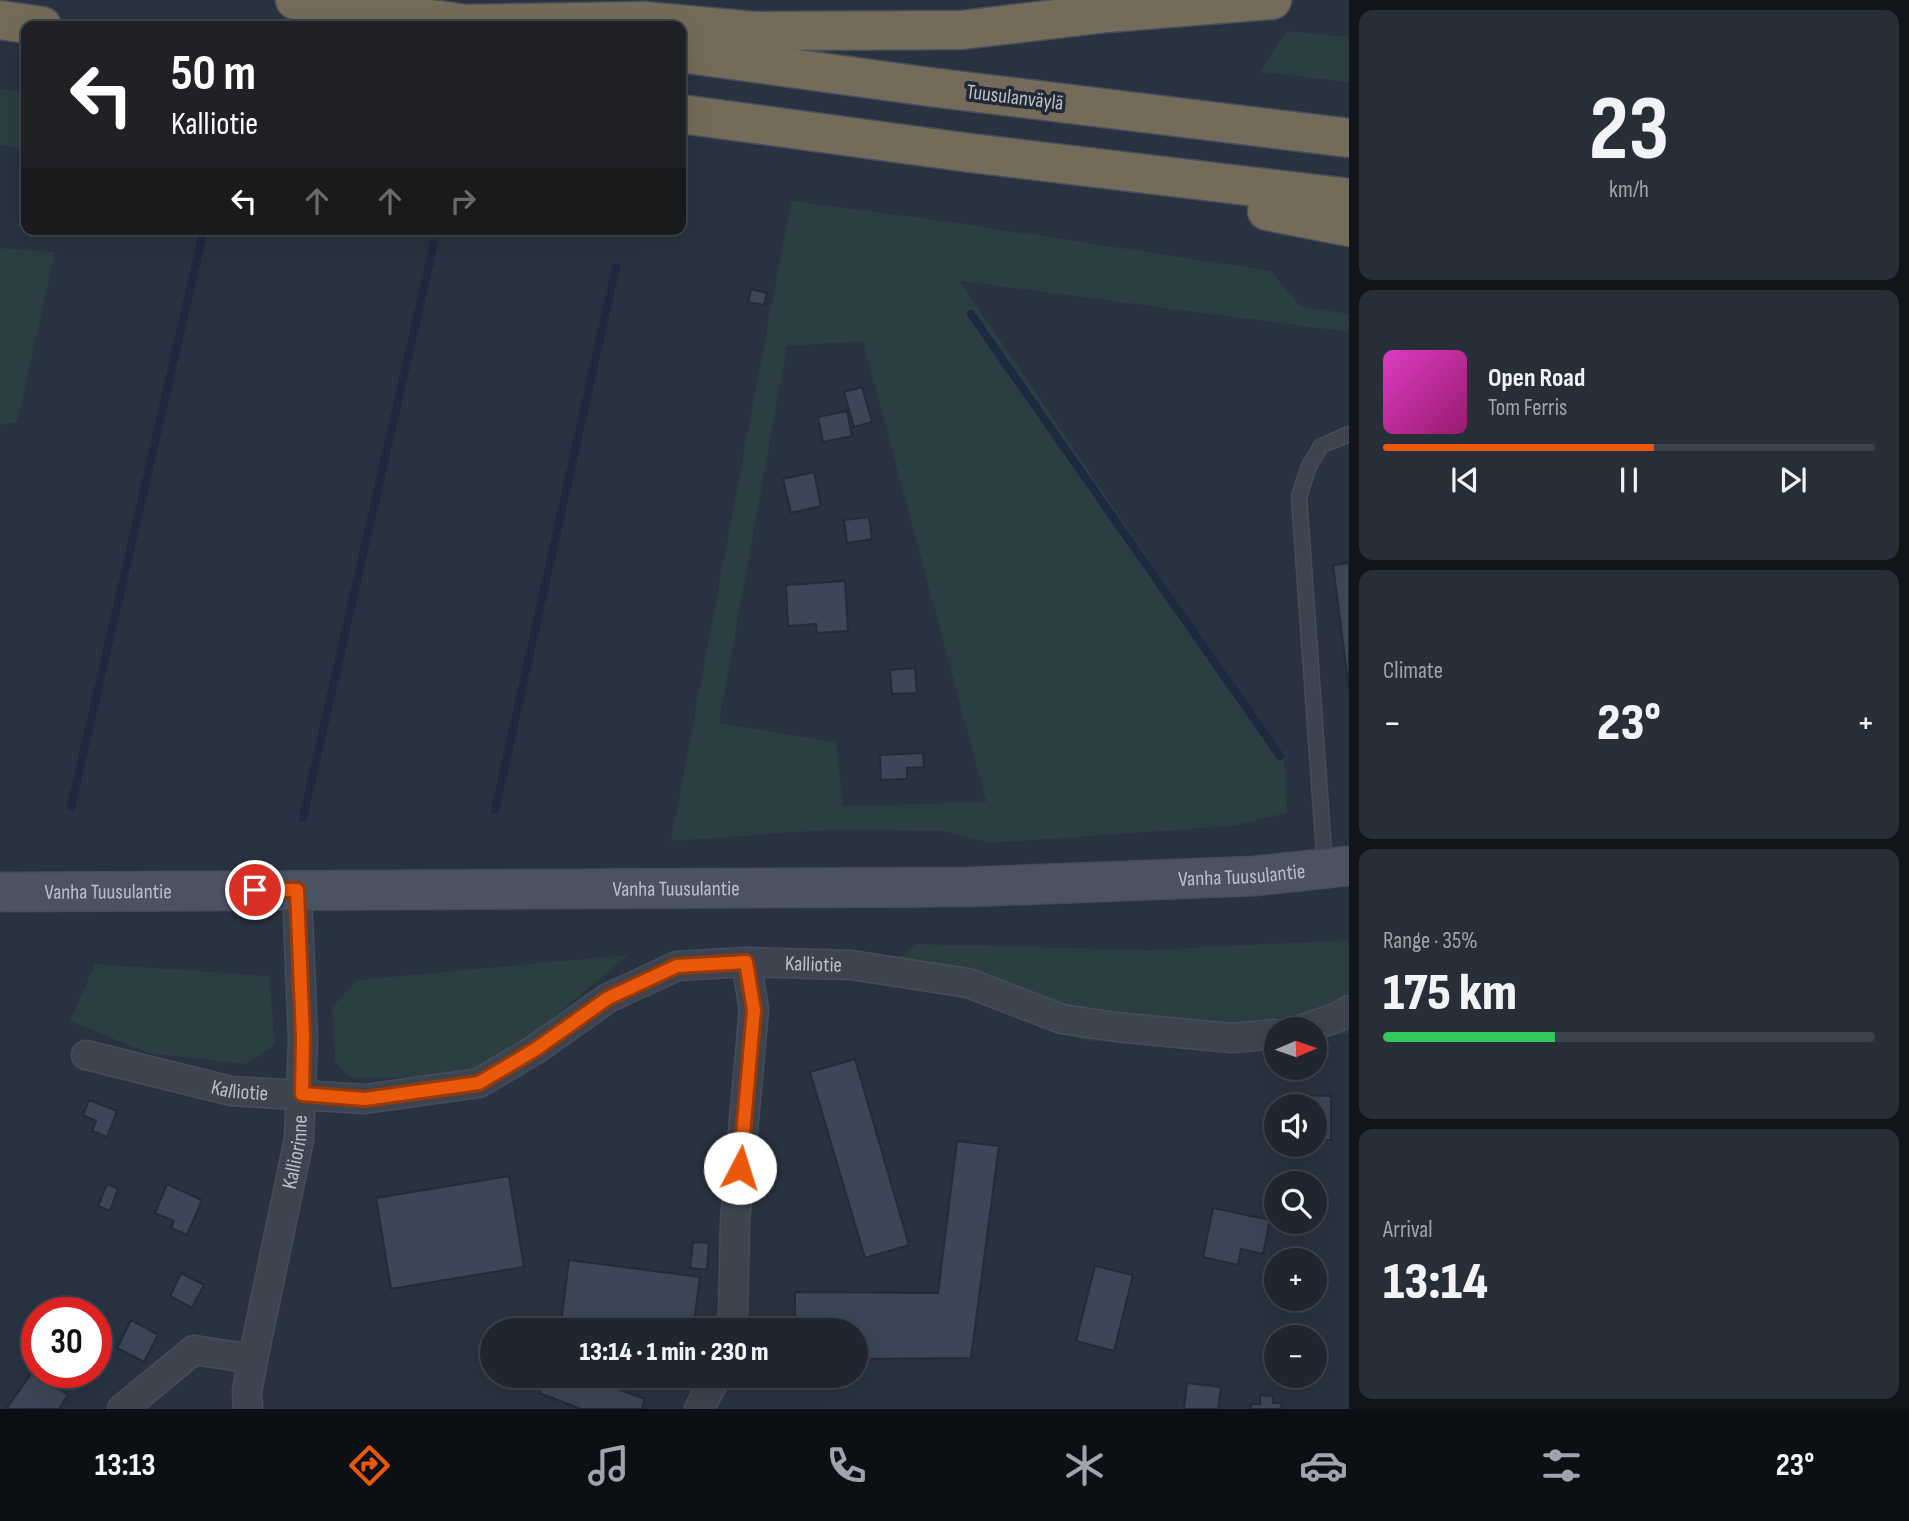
<!DOCTYPE html>
<html lang="en">
<head>
<meta charset="utf-8">
<style>
	body { margin:0; font-family:"Sofia Sans Condensed",sans-serif; background:#272e38; color:#f1f3f6; height:100vh; display:flex; flex-direction:column; font-size:26px; white-space:nowrap }
	* { box-sizing:border-box; margin:0 }
	p { font-size:23px; color:#a1a5ab }
	.icon { flex:none; width:38px; height:38px; fill:none; stroke:currentColor; stroke-width:2; stroke-linecap:round; stroke-linejoin:round }
	.map { position:relative; flex:1; overflow:hidden }
	.panel { display:flex; flex-direction:column; gap:10px; padding:10px; background:#11151a; width:560px }
	.panel>* { flex:none }
	.banner { position:absolute; left:21px; top:21px; width:665px; height:214px; border-radius:14px; box-shadow:0 7px 28px #0002,0 0 0 2px #3c434c; background:#202124; color:#fff; overflow:hidden }
	.needle { width:46px; rotate:88deg }
	.tools { position:absolute; left:1264px; top:1017px; display:grid; gap:14px }
	.tools a { display:grid; place-items:center; width:63px; height:63px; border-radius:50%; background:#1f2630; box-shadow:0 7px 28px #0002,0 0 0 2px #3c434c; font-size:35px }
	.speed { position:absolute; left:21px; top:1297px; display:flex; gap:14px; font-size:35px; font-weight:700; text-align:center }
	.speed>* { display:grid; place-content:center; width:91px; height:91px; border-radius:50%; background:#1f2630; box-shadow:0 7px 28px #0002,0 0 0 2px #3c434c; line-height:1 }
	.speed .limit { border:10px solid #d22; background:#fff; color:#111 }
	.pin { position:absolute; display:grid; place-items:center; width:60px; height:60px; color:#fff; margin:-30px; border:4px solid #fff; border-radius:50%; box-shadow:0 2px 7px #0007 }
	.me { position:absolute; width:77px; margin:-38px; rotate:5deg; stroke-linejoin:round; filter:drop-shadow(0 0 5px #0008) }
	.turn { display:flex; align-items:center; gap:24px; height:147px; padding:0 35px; font-size:32px }
	.turn .icon { width:91px; height:91px; stroke-width:2.5 }
	.turn b { display:block; font-size:49px; line-height:60px }
	.lanes { display:flex; align-items:center; height:66px; padding:0 35px; background:#0003; justify-content:center; gap:35px; direction:ltr }
	.lanes .off { opacity:.35 }
	.big { font-size:52px; font-weight:800; line-height:1.1 }
	.panel .tile { flex:1; display:flex; flex-direction:column; justify-content:center; gap:10px; min-width:0; padding:0 24px; border-radius:14px; background:#272e38 }
	.panel .dial { align-items:center; gap:0 }
	.dial b { font-size:91px; line-height:1 }
	.song { display:flex; align-items:center; gap:21px }
	.cover { width:84px; height:84px; border-radius:10px; background:linear-gradient(135deg,hsl(310 70% 55%),hsl(320 70% 35%)) }
	.played { height:7px; border-radius:4px; background:linear-gradient(90deg,#ea580c 55%,#3c434c 55%) }
	.keys { display:flex; justify-content:space-around; direction:ltr }
	.heat { display:flex; justify-content:space-between; align-items:center; font-size:38px; direction:ltr }
	.charge { height:10px; border-radius:5px; background:linear-gradient(90deg,#34c759 35%,#3c434c 0) }
	.trip { position:absolute; left:480px; top:1318px; width:388px; height:70px; border-radius:35px; background:#1f2630; box-shadow:0 7px 28px #0002,0 0 0 2px #3c434c; font-weight:800; line-height:70px; text-align:center }
	.tabs { display:flex; height:112px; justify-content:space-around; align-items:center; background:#0c0f13; color:#a1a5ab }
	.tabs .icon { width:49px; height:49px }
	.tabs .active { color:#ea580c }
	.tabs b { font-size:32px; color:#f1f3f6 }
	main { display:flex; flex:1; min-height:0 }
	.map>svg:first-child { display:block }
</style>
</head>
<body>
<main>
<div class="map">
<svg width="1349" height="1409" viewBox="0 0 1349 1409">
	<rect width="100%" height="100%" fill="#293240"/>
	<path fill="#2b3e41" fill-rule="evenodd" d="M 1286,31 L 1349,37 L 1349,82 L 1260,72 Z
		M 0,89 L 26,92 L 26,149 L 0,145 Z
		M 791,201 L 951,222 L 1271,271 L 1300,306 L 1349,314 L 1349,332 L 960,281 L 1222,668 L 1284,755 L 1287,813 L 1233,826 L 990,843 L 942,831 L 841,829 L 671,841 ZM 863,341 L 986,801 L 986,802 L 843,806 L 836,742 L 719,723 L 787,346 Z
		M 0,248 L 55,252 L 17,422 L 0,425 Z
		M 1349,940 L 1349,1033 L 1314,1038 L 1314,1029 L 1276,1029 L 1256,1047 L 1086,1041 L 1037,1025 L 958,992 L 873,977 L 917,944 L 1149,950 Z
		M 628,955 L 500,1062 L 446,1078 L 349,1077 L 335,1062 L 332,1007 L 357,980 Z
		M 95,964 L 269,976 L 275,1045 L 246,1064 L 148,1053 L 70,1021 Z"/>
	<g fill="none" stroke-linecap="round" stroke-linejoin="round">
		<path stroke="#1c293e" stroke-width="8" d="M 971,314 L 1280,756
			M 71,807 L 204,229
			M 495,810 L 616,267
			M 303,818 L 434,243"/>
	</g>
	<path fill="#3b4656" stroke="#232b37" stroke-width="2" d="M 751,289 L 767,293 L 764,305 L 748,302 Z
		M 862,387 L 872,422 L 854,427 L 844,392 Z
		M 847,411 L 852,436 L 823,442 L 818,417 Z
		M 814,472 L 821,506 L 791,513 L 783,479 Z
		M 869,517 L 872,539 L 847,543 L 844,520 Z
		M 1349,563 L 1349,690 L 1333,565 Z
		M 845,581 L 848,631 L 817,633 L 816,624 L 788,626 L 786,585 Z
		M 915,668 L 917,693 L 892,694 L 890,670 Z
		M 923,753 L 924,767 L 907,768 L 907,779 L 881,780 L 880,755 Z
		M 855,1059 L 909,1245 L 865,1258 L 810,1072 Z
		M 1299,1095 L 1331,1096 L 1331,1140 L 1314,1140 L 1314,1106 L 1299,1106 Z
		M 89,1100 L 117,1111 L 107,1137 L 92,1131 L 96,1121 L 83,1115 Z
		M 957,1141 L 999,1146 L 971,1358 L 856,1359 L 856,1330 L 795,1330 L 795,1292 L 938,1293 Z
		M 509,1176 L 524,1267 L 391,1289 L 376,1198 Z
		M 107,1184 L 118,1189 L 110,1211 L 98,1206 Z
		M 167,1184 L 202,1200 L 187,1235 L 171,1228 L 174,1221 L 155,1213 Z
		M 1213,1208 L 1270,1220 L 1263,1254 L 1241,1249 L 1238,1265 L 1203,1257 Z
		M 693,1242 L 709,1243 L 707,1270 L 690,1268 Z
		M 569,1260 L 700,1277 L 693,1330 L 560,1330 Z
		M 1095,1266 L 1133,1275 L 1114,1351 L 1076,1341 Z
		M 181,1273 L 204,1285 L 192,1308 L 170,1296 Z
		M 131,1320 L 158,1335 L 144,1362 L 117,1348 Z
		M 33,1371 L 68,1395 L 59,1409 L 6,1409 Z
		M 546,1376 L 584,1376 L 645,1399 L 642,1409 L 581,1409 L 539,1393 Z
		M 1187,1383 L 1221,1387 L 1218,1409 L 1184,1409 Z
		M 1260,1395 L 1273,1396 L 1273,1403 L 1282,1403 L 1281,1409 L 1251,1409 L 1251,1404 L 1260,1404 Z"/>
	<g fill="none" stroke-linecap="round" stroke-linejoin="round">
		<defs>
			<path id="lane" d="M 1325,867 L 1299,497 L 1309,466 L 1321,446 L 1349,434"/>
			<g id="street">
				<path d="M 1303,1029 L 1338,1017 L 1349,1010"/>
				<path id="s1" d="M 86,1055 L 231,1091 L 365,1099 L 479,1083 L 536,1049 L 608,998 L 677,966 L 746,962 L 851,965 L 968,983 L 1062,1019 L 1116,1027 L 1232,1038 L 1276,1034"/>
				<path d="M 730,1330 L 733,1315 L 735,1221 L 754,1009 L 746,962"/>
				<path d="M 122,1409 L 194,1350 L 253,1359"/>
				<path id="s2" d="M 248,1409 L 247,1391 L 253,1359 L 299,1139 L 303,1039 L 297,890"/>
				<path d="M 699,1409 L 717,1376"/>
			</g>
			<g id="secondary">
				<path id="s3" d="M 0,892 L 967,887 L 1255,876 L 1349,866"/>
			</g>
			<path id="highway" d="M 295,0 L 480,26
				M 0,20 L 42,26
				M 463,24 L 643,21 L 754,31 L 962,30 L 1107,13 L 1272,0
				M 681,53 L 930,87 L 1349,138
				M 681,114 L 963,152 L 1349,198
				M 1267,211 L 1349,227"/>
		</defs>
		<use href="#lane" stroke="#464d59" stroke-width="17"/>
		<use href="#street" stroke="#464d59" stroke-width="31"/>
		<use href="#secondary" stroke="#464d59" stroke-width="41"/>
		<use href="#highway" stroke="#474f5a" stroke-width="41"/>
		<use href="#lane" stroke="#3d4450" stroke-width="14"/>
		<use href="#street" stroke="#3d4450" stroke-width="28"/>
		<use href="#secondary" stroke="#4b5363" stroke-width="38"/>
		<use href="#highway" stroke="#756b5a" stroke-width="38"/>
	</g>
	<g fill="none" stroke-linecap="round" stroke-linejoin="round">
		<defs>
			<path id="route" d="M 255,890 L 297,890 L 303,1038 L 302,1094 L 365,1099 L 479,1083 L 536,1049 L 608,998 L 677,966 L 746,962 L 754,1010 L 740,1168"/>
		</defs>
		<use href="#route" stroke="#983908" stroke-width="18"/>
		<use href="#route" stroke="#ea580c" stroke-width="12"/>
	</g>
	<g text-anchor="middle" stroke-width="7" stroke-linejoin="round" paint-order="stroke">
		<g font-size="21" fill="#b9c0ca" stroke="#212935">
			<text transform="translate(1015 97) rotate(7)" y="7">Tuusulanväylä</text>
			<text dy="7" stroke="none"><textPath href="#s3" startOffset="1242">Vanha Tuusulantie</textPath></text>
			<text dy="7" stroke="none"><textPath href="#s3" startOffset="676">Vanha Tuusulantie</textPath></text>
			<text dy="7" stroke="none"><textPath href="#s3" startOffset="108">Vanha Tuusulantie</textPath></text>
			<text dy="7" stroke="none"><textPath href="#s1" startOffset="766">Kalliotie</textPath></text>
			<text dy="7" stroke="none"><textPath href="#s1" startOffset="158">Kalliotie</textPath></text>
			<text dy="7" stroke="none"><textPath href="#s2" startOffset="262">Kalliorinne</textPath></text>
		</g>
	</g>
</svg>
<div class="tools">
<a><svg class="needle" viewBox="-14 -14 28 28"><path d="M0-13l5 13h-10z" fill="#e53935"/><path d="M0 13l5-13h-10z" fill="#a1a5ab"/></svg></a>
<a><svg class="icon" aria-label="sound" viewBox="0 0 24 24"><path d="M4 9h4l5-4v14l-5-4H4zM17 9q2 3 0 6"/></svg></a>
<a><svg class="icon" aria-label="search" viewBox="0 0 24 24"><circle cx="10" cy="10" r="6"/><path d="M15 15l6 6"/></svg></a>
<a>+</a>
<a>−</a>
</div>
<div class="speed"><div class="limit">30</div></div>
<div class="pin" style="left:255px;top:890px;background:#d93025"><svg class="icon" aria-label="arrive" viewBox="0 0 24 24"><path d="M6 21V4h12l-3 4 3 4H6"/></svg></div>
<svg class="me" style="left:740px;top:1168px" viewBox="-20 -20 40 40"><circle r="19" fill="#fff"/><path d="M0-13L10 11 0 6-10 11z" fill="#ea580c"/></svg>
<div class="trip">13:14 · 1 min · 230 m</div>
<div class="banner">
<div class="turn"><svg class="icon" aria-label="left" viewBox="0 0 24 24"><path d="M17 20v-9H6M10 6l-5 5 5 5"/></svg><div><b>50 m</b>Kalliotie</div></div>
<div class="lanes"><svg class="icon" aria-label="left" viewBox="0 0 24 24"><path d="M17 20v-9H6M10 6l-5 5 5 5"/></svg><svg class="icon off" aria-label="ahead" viewBox="0 0 24 24"><path d="M12 20V5M6 11l6-6 6 6"/></svg><svg class="icon off" aria-label="ahead" viewBox="0 0 24 24"><path d="M12 20V5M6 11l6-6 6 6"/></svg><svg class="icon off" aria-label="right" viewBox="0 0 24 24"><path d="M7 20v-9h11M14 6l5 5-5 5"/></svg></div>
</div>
</div>
<section class="panel">
<div class="tile dial"><b>23</b><p>km/h</p></div>
<div class="tile">
<div class="song"><i class="cover"></i><div><b>Open Road</b><p>Tom Ferris</p></div></div>
<div class="played"></div>
<div class="keys"><svg class="icon" aria-label="previous" viewBox="0 0 24 24"><path d="M18 5L8 12l10 7zM5 5v14"/></svg><svg class="icon" aria-label="pause" viewBox="0 0 24 24"><path d="M8 5v14M16 5v14"/></svg><svg class="icon" aria-label="next" viewBox="0 0 24 24"><path d="M6 5l10 7-10 7zM19 5v14"/></svg></div>
</div>
<div class="tile"><p>Climate</p>
<div class="heat"><a>−</a><b class="big">23°</b><a>+</a></div>
</div>
<div class="tile"><p>Range · 35%</p><b class="big">175 km</b><div class="charge"></div></div>
<div class="tile"><p>Arrival</p><b class="big">13:14</b></div>
</section>
</main>
<nav class="tabs">
<b>13:13</b>
<svg class="icon active" aria-label="directions" viewBox="0 0 24 24"><path d="M12 3l9 9-9 9-9-9zM9 14v-3h6M13 9l2 2-2 2"/></svg>
<svg class="icon" aria-label="music" viewBox="0 0 24 24"><path d="M9 18V5l10-2v13"/><circle cx="6" cy="18" r="3"/><circle cx="16" cy="16" r="3"/></svg>
<svg class="icon" aria-label="phone" viewBox="0 0 24 24"><path d="M5 4h4l2 5-3 2q2 4 5 5l2-3 5 2v4C11 20 4 13 5 4z"/></svg>
<svg class="icon" aria-label="climate" viewBox="0 0 24 24"><path d="M12 3v18M4 7l16 10M4 17L20 7"/></svg>
<svg class="icon" aria-label="car" viewBox="0 0 24 24"><path d="M5 17H2v-5l4-1 3-4h7l3 4 3 1v5h-3M9 17h6M6 11h13"/><circle cx="7" cy="17" r="2"/><circle cx="17" cy="17" r="2"/></svg>
<svg class="icon" aria-label="filters" viewBox="0 0 24 24"><path d="M4 7h16M4 17h16"/><circle cx="9" cy="7" r="2"/><circle cx="15" cy="17" r="2"/></svg>
<b>23°</b>
</nav>
</body>
</html>
